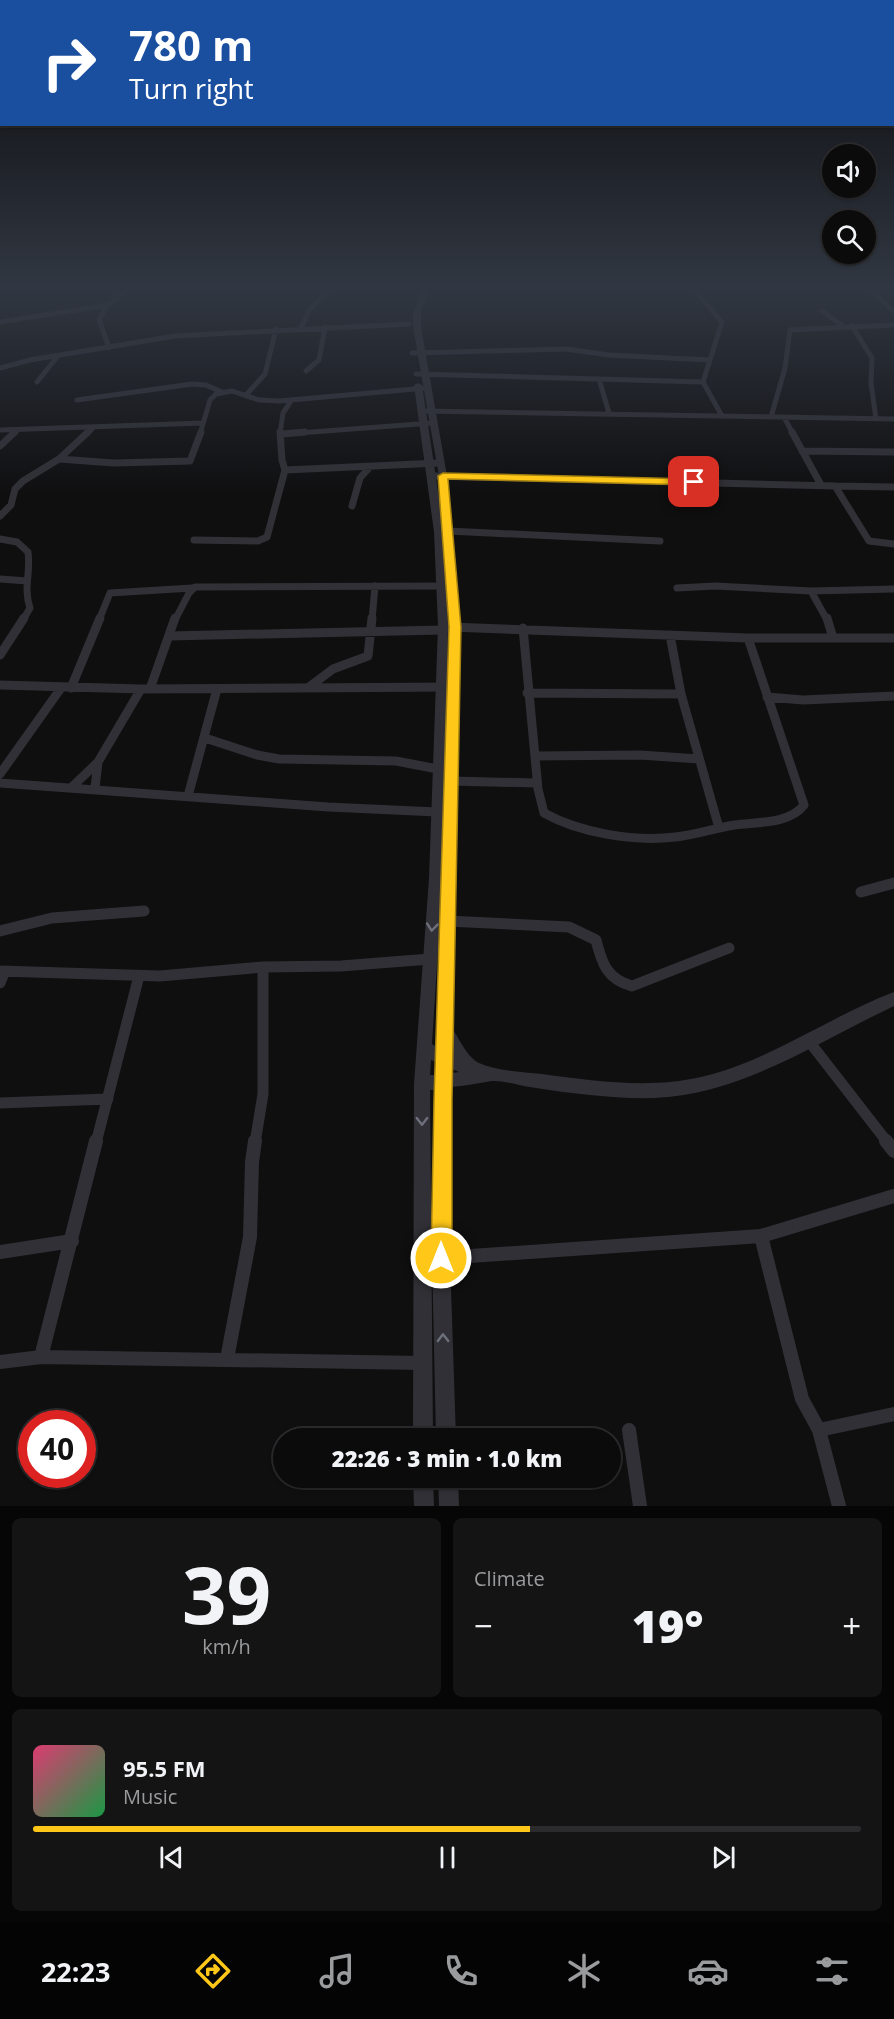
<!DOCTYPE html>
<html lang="en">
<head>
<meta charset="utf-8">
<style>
	body { margin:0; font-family:"Open Sans",sans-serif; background:#141415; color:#f1f3f6; height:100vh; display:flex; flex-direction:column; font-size:22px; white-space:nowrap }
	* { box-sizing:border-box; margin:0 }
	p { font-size:20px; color:#9a9b9d }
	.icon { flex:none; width:33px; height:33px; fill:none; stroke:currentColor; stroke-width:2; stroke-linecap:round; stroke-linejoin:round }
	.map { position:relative; height:1506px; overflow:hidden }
	.sheet { display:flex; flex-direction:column; gap:12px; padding:12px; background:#060607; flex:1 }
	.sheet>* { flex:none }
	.banner { position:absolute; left:0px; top:0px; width:894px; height:126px; box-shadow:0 2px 4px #0004,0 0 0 2px #2b2b2d; background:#1a4fa0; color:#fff; overflow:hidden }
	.buttons { position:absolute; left:822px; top:144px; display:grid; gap:12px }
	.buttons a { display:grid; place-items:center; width:54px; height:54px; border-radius:50%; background:#0b0b0c; box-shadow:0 2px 4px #0004,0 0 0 2px #2b2b2d; font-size:30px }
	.speed { position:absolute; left:18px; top:1410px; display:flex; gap:12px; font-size:30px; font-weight:700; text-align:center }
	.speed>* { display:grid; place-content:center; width:78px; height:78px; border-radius:50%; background:#0b0b0c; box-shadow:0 2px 4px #0004,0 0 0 2px #2b2b2d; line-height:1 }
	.speed .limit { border:9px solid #d22; background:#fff; color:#111 }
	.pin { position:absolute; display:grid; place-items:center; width:51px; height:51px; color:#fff; margin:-26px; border-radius:12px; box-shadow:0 3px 9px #0006 }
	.me { position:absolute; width:66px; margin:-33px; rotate:0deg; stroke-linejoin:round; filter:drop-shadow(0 0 4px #0008) }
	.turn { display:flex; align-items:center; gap:21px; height:126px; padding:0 30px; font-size:27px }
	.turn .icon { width:78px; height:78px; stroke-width:2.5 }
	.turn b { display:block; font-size:42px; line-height:51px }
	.big { font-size:45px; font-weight:800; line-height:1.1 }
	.sheet .tile { flex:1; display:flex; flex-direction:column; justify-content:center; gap:9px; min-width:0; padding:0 21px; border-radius:9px; background:#141415 }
	.sheet .dial { align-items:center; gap:0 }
	.dial b { font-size:78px; line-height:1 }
	.song { display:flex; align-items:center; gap:18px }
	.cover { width:72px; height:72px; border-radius:9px; background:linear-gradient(135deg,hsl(340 70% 55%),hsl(140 70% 35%)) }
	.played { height:6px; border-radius:3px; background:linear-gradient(90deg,#ffc818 60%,#2b2b2d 60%) }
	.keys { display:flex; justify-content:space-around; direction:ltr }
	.heat { display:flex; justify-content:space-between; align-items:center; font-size:33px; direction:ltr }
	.sheet .tiles { flex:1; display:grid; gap:12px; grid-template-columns:1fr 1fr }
	.tile:last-child { grid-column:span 2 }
	.trip { position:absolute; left:273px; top:1428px; width:348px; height:60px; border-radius:30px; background:#0b0b0c; box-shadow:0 2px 4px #0004,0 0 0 2px #2b2b2d; font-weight:800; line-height:60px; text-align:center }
	.tab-bar { display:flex; height:96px; justify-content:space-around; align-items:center; background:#040405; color:#9a9b9d }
	.tab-bar .icon { width:42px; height:42px }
	.tab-bar .on { color:#ffc818 }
	.tab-bar b { font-size:27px; color:#f1f3f6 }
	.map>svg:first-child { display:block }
</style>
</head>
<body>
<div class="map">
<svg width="894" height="1506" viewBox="0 0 894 1506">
	<rect width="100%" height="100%" fill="#0f0f10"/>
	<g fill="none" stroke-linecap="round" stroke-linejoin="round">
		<path stroke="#303036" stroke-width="5" d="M 690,285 L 722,322 L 703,382 L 722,416
			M 866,285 L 894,312
			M 108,305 L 99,319 L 109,348
			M 822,311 L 844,327
			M 0,322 L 108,305 L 133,285
			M 852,326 L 872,358 L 871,383 L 876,419
			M 301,328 L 310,309 L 334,285
			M 412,353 L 566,349 L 609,355 L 709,360
			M 0,368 L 30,360 L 175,336 L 409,324
			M 306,371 L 319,360 L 325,327
			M 416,374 L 703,382
			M 599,379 L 609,413
			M 37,382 L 57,357
			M 246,395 L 265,374 L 276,329
			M 77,400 L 192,384 L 206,385 L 222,392
			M 423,411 L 894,419
			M 771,417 L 785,368 L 790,330 L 894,325
			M 784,417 L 793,434
			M 0,430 L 203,423
			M 13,434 L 17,430
			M 87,434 L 93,428
			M 200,434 L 210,400 L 216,394 L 232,391 L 259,400 L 279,401 L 426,388
			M 280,434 L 283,413 L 291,401
			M 285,434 L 432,423"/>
		<path stroke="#303036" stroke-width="7" d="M 280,432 L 282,460 L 285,470 L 439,463
			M 792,432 L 821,485
			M 282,434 L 305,432
			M 0,446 L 15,432
			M 802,451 L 894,452
			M 59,459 L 114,463 L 190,461 L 201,432
			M 433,476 L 835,486
			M 894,487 L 835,486 L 869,541 L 894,544
			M 352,506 L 360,478 L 369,468
			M 0,516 L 11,505 L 15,489 L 23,481 L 59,459 L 88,432
			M 448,531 L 660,541
			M 0,539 L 17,542 L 28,552 C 31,574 23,587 30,608 L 23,620
			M 194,540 L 258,541 L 267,537 L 285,470
			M 0,579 L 27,581
			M 677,588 L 715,586 L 811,591 L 894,589
			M 811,591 L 827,620
			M 99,620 L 110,593 L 192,588
			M 175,620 L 189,593 L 195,587 L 442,586
			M 372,620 L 375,586"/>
		<path stroke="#303036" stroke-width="9" d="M 827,618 L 833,638
			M 450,627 L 748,638 L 894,638
			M 523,628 L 538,789 L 544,813 C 580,833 634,842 675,837 C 695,835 715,828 735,825 C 756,822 790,824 804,805 L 748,638
			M 670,635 L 681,694 L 719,828
			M 169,636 L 443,630
			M 0,655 L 24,618
			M 0,685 L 141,689 L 453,687
			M 309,687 L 333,669 L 368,656 L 372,618
			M 71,688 L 100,618
			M 150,689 L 175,618
			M 527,693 L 681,694
			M 767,697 L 803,700 L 894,696
			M 205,738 L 257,755 L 279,759 L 396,761 L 438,769
			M 536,756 L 640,755 L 699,759
			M 0,774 L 61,688
			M 451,781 L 536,783
			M 0,783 L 328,807 L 437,812
			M 73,786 L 98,762 L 141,689
			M 95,788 L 98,762
			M 188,796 L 217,689"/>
		<path stroke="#303036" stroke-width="11" d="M 861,892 L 894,883
			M 447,921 L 569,927 L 596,940 C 602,964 607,979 632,986 L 729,948
			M 0,931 L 52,918 L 144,911
			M 0,971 L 160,976 L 263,967 L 341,966 L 430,959
			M 0,983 L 5,971
			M 808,1040 L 888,1143
			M 0,1103 L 108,1099
			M 96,1143 L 139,976
			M 255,1143 L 263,1094 L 263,967"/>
		<path stroke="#303036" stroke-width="14" d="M 886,1141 L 894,1151
			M 761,1236 L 802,1399 L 819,1430 L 839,1506
			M 0,1252 L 72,1241
			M 441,1258 L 761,1236 L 894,1196
			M 41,1357 L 96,1141
			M 227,1359 L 250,1237 L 252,1162 L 255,1141
			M 0,1362 L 41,1357 L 423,1363
			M 629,1430 L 640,1506
			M 819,1430 L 894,1414"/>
		<path fill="#303036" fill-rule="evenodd" d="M 425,285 L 431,285 L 421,312 L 421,327 L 447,476 L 460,627 L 452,1027 C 458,1038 468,1058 479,1063 C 497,1071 522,1072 542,1074 C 594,1081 649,1089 701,1077 C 770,1061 828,1017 894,992 L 894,1006 C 818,1042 740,1095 654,1098 C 615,1099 575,1094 536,1088 C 524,1087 503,1080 492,1081 C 478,1083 465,1086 451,1087 L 450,1258 L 456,1438 L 436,1438 L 432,1258 L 435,1090 L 430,1090 L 433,1438 L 413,1438 L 414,1084 L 429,878 L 438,626 L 434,532 L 414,385 L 418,383 L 422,385 L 442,518 L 439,476 L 413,327 L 413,312 ZM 446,573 L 450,627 L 445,790 L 448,626 ZM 441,903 L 437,1047 L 432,1044 ZM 431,1060 L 436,1062 L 436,1075 L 430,1075 ZM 452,1069 L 459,1072 L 452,1073 Z
			M 413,1478 L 433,1478 L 434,1506 L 414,1506 Z
			M 438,1478 L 458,1478 L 459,1506 L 439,1506 Z"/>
	</g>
	<defs><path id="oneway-chevron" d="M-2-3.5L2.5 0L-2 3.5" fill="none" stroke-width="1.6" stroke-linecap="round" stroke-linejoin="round" transform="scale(1.5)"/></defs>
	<g stroke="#6d6f7b">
		<use href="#oneway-chevron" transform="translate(432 927) rotate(96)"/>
		<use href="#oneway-chevron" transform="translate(422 1121) rotate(90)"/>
		<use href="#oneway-chevron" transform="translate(443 1338) rotate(-91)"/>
	</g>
	<linearGradient id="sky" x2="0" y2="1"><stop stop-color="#080809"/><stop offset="0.58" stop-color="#313742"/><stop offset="1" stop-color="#313742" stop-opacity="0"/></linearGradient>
	<rect width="894" height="495" fill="url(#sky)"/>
	<path fill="#ffc818" stroke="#a68210" stroke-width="1.5" d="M 443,473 L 694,479 L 699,482 L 694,485 L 448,479 L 461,627 L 452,1100 L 452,1258 L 449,1265 L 441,1268 L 434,1265 L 431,1258 L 434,1100 L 449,627 L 438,476 Z"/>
</svg>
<div class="buttons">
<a><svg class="icon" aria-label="sound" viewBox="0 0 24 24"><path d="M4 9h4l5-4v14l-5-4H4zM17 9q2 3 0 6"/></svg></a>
<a><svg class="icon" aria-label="search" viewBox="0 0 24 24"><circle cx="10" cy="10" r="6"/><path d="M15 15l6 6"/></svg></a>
</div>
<div class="speed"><div class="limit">40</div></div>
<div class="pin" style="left:694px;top:482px;background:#d93025"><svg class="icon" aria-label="arrive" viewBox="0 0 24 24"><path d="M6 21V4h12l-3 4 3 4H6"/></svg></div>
<svg class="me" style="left:441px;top:1258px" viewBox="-20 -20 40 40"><circle r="17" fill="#ffc818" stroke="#fff" stroke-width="3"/><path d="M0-11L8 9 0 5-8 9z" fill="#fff"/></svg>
<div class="trip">22:26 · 3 min · 1.0 km</div>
<div class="banner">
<div class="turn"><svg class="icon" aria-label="right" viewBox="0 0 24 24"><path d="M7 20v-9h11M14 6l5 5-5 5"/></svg><div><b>780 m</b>Turn right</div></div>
</div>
</div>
<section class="sheet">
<div class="tiles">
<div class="tile dial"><b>39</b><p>km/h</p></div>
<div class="tile"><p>Climate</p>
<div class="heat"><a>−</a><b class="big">19°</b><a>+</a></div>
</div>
<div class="tile">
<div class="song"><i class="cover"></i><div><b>95.5 FM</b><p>Music</p></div></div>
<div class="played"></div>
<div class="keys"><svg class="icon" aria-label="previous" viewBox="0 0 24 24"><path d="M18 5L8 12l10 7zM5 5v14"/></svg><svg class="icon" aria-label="pause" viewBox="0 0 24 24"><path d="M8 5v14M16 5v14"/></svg><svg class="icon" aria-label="next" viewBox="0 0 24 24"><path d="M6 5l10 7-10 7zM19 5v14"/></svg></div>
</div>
</div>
</section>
<nav class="tab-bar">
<b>22:23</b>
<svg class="icon on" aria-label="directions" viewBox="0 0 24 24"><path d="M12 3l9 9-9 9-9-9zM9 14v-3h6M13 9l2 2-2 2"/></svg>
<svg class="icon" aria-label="music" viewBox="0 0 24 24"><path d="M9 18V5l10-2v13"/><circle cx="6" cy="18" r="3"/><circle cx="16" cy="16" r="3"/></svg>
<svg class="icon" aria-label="phone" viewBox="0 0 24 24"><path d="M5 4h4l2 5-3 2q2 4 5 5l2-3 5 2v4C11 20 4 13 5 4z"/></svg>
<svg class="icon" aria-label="climate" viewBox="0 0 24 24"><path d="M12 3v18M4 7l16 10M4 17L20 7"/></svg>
<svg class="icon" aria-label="car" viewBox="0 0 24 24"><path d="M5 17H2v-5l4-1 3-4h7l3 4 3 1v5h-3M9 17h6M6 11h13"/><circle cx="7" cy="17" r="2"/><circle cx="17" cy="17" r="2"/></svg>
<svg class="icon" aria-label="filters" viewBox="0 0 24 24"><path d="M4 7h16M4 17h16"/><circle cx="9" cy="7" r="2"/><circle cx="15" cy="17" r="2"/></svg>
</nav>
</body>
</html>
